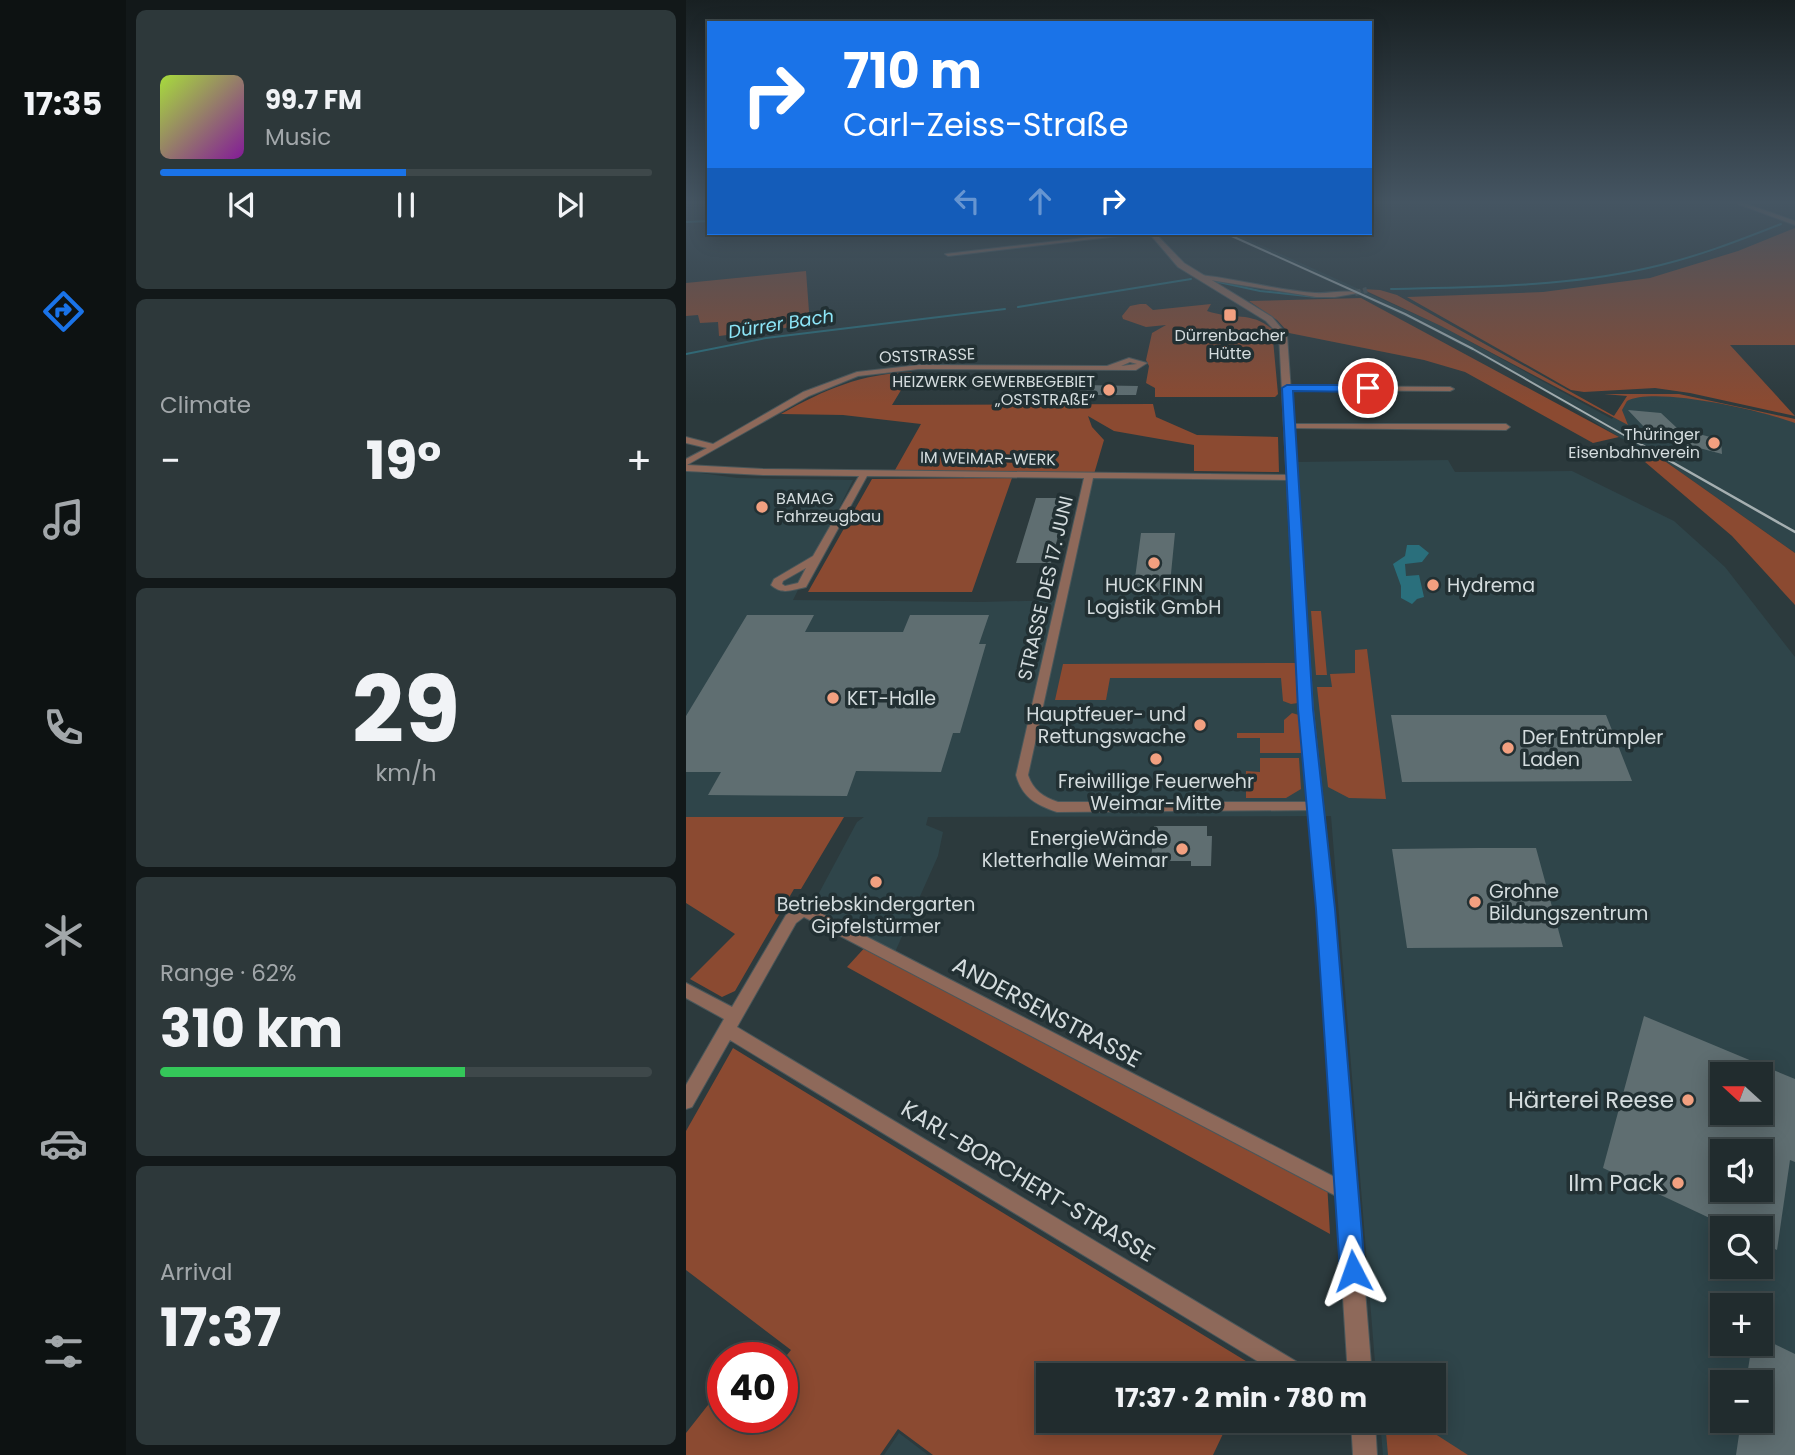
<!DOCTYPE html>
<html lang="en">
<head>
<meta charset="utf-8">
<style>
	body { margin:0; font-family:Poppins,sans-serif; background:#2d383a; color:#f1f3f6; height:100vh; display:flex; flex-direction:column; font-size:26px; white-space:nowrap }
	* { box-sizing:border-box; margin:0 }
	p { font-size:23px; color:#a2a7aa }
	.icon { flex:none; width:38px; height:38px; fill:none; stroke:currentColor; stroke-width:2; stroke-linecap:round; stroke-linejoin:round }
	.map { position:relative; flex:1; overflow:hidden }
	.sheet { display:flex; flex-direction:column; gap:10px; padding:10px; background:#121819; width:560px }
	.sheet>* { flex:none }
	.guide { position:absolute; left:21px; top:21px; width:665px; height:214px; border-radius:0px; box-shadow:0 4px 18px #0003,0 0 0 2px #3e484a; background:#1a73e8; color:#fff; overflow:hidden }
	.needle { width:46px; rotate:291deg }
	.buttons { position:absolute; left:1024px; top:1062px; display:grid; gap:14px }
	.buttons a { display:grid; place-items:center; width:63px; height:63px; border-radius:0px; background:#212c2e; box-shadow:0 4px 18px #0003,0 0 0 2px #3e484a; font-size:35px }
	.speed { position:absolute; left:21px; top:1342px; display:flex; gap:14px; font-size:35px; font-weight:700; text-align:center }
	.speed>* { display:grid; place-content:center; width:91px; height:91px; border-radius:50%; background:#212c2e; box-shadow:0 4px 18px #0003,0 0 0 2px #3e484a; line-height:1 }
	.speed .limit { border:10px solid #d22; background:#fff; color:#111 }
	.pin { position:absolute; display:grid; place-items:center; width:60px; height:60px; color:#fff; margin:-30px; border:4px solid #fff; border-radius:50%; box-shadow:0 2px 7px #0007 }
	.me { position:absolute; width:77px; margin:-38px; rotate:356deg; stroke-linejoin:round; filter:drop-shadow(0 0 5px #0008) }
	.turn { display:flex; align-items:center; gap:24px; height:147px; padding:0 21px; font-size:32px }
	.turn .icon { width:91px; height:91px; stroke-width:2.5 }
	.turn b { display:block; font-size:49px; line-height:60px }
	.lanes { display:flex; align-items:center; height:66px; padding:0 21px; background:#0003; justify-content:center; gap:35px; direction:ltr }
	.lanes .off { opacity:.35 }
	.big { font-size:52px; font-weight:700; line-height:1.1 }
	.sheet .tile { flex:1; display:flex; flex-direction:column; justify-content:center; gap:10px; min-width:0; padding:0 24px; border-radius:10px; background:#2d383a }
	.sheet .dial { align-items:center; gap:0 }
	.dial b { font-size:91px; line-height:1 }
	.song { display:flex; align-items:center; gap:21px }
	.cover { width:84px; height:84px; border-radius:10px; background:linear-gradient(135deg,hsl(80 70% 55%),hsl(290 70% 35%)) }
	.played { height:7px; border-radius:4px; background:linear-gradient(90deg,#1a73e8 50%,#3e484a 50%) }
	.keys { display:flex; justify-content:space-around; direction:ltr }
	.heat { display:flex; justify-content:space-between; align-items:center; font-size:38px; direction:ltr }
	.charge { height:10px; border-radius:5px; background:linear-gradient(90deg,#34c759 62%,#3e484a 0) }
	.trip { position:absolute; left:350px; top:1363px; width:410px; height:70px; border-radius:0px; background:#212c2e; box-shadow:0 4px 18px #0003,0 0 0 2px #3e484a; font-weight:700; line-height:70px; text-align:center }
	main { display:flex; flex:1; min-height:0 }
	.tab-bar { display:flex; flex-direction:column; width:126px; justify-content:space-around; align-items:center; background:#0d1212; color:#a2a7aa }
	.tab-bar .icon { width:49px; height:49px }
	.tab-bar .selected { color:#1a73e8 }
	.tab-bar b { font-size:32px; color:#f1f3f6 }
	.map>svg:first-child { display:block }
</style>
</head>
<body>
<main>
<nav class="tab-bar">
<b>17:35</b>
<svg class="icon selected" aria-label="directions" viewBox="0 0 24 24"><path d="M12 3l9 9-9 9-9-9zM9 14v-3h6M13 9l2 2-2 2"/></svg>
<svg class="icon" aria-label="music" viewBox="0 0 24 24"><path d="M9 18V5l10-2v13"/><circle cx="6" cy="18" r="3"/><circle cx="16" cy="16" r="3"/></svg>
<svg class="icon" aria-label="phone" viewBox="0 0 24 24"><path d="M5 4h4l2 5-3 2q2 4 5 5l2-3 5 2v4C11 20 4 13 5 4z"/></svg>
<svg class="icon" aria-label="climate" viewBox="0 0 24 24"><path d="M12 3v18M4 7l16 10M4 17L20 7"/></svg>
<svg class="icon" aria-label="car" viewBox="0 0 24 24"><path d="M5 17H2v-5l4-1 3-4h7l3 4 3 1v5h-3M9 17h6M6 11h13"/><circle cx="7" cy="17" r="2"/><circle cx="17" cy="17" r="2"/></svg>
<svg class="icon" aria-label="filters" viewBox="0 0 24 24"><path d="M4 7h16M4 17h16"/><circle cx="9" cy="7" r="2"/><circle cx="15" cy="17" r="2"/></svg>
</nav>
<section class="sheet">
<div class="tile">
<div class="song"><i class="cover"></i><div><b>99.7 FM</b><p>Music</p></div></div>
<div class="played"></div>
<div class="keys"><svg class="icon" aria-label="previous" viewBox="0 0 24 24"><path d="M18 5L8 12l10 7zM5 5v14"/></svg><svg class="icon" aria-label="pause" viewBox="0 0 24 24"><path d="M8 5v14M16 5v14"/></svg><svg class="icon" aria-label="next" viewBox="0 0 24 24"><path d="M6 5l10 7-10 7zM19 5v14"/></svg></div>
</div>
<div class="tile"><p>Climate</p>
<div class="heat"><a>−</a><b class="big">19°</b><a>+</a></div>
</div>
<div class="tile dial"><b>29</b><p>km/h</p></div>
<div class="tile"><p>Range · 62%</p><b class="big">310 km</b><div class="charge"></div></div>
<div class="tile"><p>Arrival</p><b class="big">17:37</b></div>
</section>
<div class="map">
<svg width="1109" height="1455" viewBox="0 0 1109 1455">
	<rect width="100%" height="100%" fill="#2c3a3d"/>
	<path fill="#2f454a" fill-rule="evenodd" d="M 537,233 L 548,233 L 755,326 L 926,419 L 942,395 L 995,395 L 1109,420 L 1109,553 L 973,457 L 933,437 L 838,379 L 737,325 Z
		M 762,460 L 769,472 L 886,471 L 988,521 L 1039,567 L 1109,657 L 1109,1455 L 697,1455 L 694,1421 L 747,1421 L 747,1376 L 690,1375 L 645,816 L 242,817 L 240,825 L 257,832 L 252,856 L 209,952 L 125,908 L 171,822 L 178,817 L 0,817 L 0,471 L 51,478 L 167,480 L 107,600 L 295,602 L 376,600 L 403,476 L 604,477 L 611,462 ZM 1036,1074 L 1074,1074 L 1074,1113 L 1036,1113 ZM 1036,1152 L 1074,1152 L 1074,1190 L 1036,1190 ZM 1036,1228 L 1074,1228 L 1074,1267 L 1036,1267 ZM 1036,1306 L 1074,1306 L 1074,1344 L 1036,1344 ZM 1036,1382 L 1074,1382 L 1074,1421 L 1036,1421 Z
		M 213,1433 L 242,1455 L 198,1455 Z"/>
	<path fill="#8b4a31" d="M 1109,228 L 1109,345 L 1044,345 L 1109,416 L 1004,393 L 969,388 L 898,392 L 885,390 L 721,297 L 857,292 L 964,278 L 1052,251 Z
		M 120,271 L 124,325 L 33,336 L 32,322 L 14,323 L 12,315 L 0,316 L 0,283 Z
		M 676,289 L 694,290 L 711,295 L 928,416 L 941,396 L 918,394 L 993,394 L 1109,419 L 1109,423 C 1077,411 970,386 941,401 L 936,410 L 942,425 L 755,326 Z
		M 675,298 L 933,437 L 907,443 L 779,372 L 738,360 L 603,333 L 591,320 L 563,301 Z
		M 454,304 L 460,304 L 467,310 L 525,304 L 521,311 C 547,320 565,311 586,329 L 592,394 L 589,397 L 469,397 L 469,388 L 460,383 L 463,366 L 460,360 L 466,333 L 480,325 L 460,327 L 437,319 L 436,316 L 444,306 Z
		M 226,372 L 206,405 L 467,404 L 470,417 L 511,435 L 592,437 L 593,472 L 508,471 L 508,445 L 428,431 L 402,416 L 406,427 L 418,440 L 408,474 L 209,470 L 235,424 L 157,415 L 95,414 C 140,389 174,374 226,372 Z
		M 973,457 L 1109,553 L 1109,605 L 1046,536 L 959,462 Z
		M 326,478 L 286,592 L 122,592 L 186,479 Z
		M 625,611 L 635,611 L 641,675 L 630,675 Z
		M 681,649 L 700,799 L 663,798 L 642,787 L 631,687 L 646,687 L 644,674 L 669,673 L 669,650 Z
		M 609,663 L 612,703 L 605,704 L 597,701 L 595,678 L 424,678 L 420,700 L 369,700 L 377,664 Z
		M 606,713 L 613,715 L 616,753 L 574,753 L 574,738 L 551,738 L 551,733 L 598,733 L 598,720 Z
		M 574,758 L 613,758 L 615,789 L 600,798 L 560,798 L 560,771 L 574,772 Z
		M 0,817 L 158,817 L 115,889 L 108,889 L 49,991 L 36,997 L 4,979 L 49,934 L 0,903 Z
		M 182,944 L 641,1182 L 644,1234 L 161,967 Z
		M 47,1048 L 568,1366 L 564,1376 L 362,1376 L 362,1421 L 543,1421 L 527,1455 L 247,1455 L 212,1429 L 194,1455 L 0,1455 L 0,1433 L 37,1386 L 37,1418 L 96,1418 L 96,1361 L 105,1350 L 0,1270 L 0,1131 Z
		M 699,1421 L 729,1421 L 782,1455 L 702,1455 Z"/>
	<path fill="#2a6f7c" d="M 721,545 L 733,545 L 743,553 L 736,562 L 719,564 L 720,576 L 733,575 L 738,597 L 731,599 L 726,604 L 715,598 L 715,586 L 707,564 L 719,556 Z"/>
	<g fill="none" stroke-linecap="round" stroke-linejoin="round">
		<path stroke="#2a6f7c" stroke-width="2" d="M 0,222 L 23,221
			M 528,281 L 574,291 L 630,297
			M 705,289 C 791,287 878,287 962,268 C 1008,258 1052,241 1095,224
			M 332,307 L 505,279
			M 0,354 L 80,338 L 319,309"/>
	</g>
	<path fill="#5f6e71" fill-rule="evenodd" d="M 396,385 L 452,386 L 450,395 L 393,395 Z
		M 942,410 L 975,413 L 991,428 L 1035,440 L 1036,454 L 979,439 L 959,428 Z
		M 350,498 L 382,498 L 365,563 L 330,563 Z
		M 455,533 L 489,533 L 483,594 L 447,593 Z
		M 61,615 L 128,615 L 119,632 L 217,632 L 224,615 L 303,615 L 293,644 L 300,644 L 274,733 L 267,733 L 255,772 L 170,771 L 161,796 L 22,795 L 35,772 L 0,772 L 0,716 Z
		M 705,715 L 920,715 L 946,781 L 716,782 Z
		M 468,826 L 521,826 L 521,836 L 526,836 L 525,866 L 505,866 L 505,861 L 465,861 Z
		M 792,848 L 850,848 L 877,947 L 721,948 L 706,849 Z
		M 958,1016 L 1109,1079 L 1109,1162 L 1104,1160 L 1091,1250 L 1074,1242 L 1074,1228 L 1045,1228 L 917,1168 ZM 1036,1074 L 1074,1074 L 1074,1113 L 1036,1113 ZM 1036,1152 L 1074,1152 L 1074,1190 L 1036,1190 Z
		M 1074,1337 L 1109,1354 L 1109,1455 L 1050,1455 L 1055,1421 L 1074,1421 L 1074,1382 L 1060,1382 L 1066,1344 L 1074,1344 Z"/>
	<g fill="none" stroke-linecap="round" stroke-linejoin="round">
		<path stroke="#455255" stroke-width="6" stroke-dasharray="6 2.5" stroke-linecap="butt" d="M 669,293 L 681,290"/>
		<defs>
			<path id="minor" d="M 1044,201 L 1052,201 L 1109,221 L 1109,225 Z
				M 442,233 L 459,233 L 262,256 L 259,254 Z
				M 514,275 C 552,279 590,290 629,293 C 642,294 661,289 672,293 L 649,297 L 630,297 L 512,278 L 511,277 Z
				M 443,358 L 461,363 L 450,370 L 233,369 L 172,376 L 123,396 L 1,465 L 77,469 L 608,475 L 609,477 L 605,480 L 407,478 L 342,775 C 347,790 357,797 372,802 L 630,802 L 635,804 L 637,807 L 635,810 L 371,812 C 350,805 336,797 330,775 L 398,478 L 181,476 L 120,587 C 106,590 96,595 85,585 L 88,579 L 127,556 L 173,476 L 77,475 L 0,471 L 0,459 L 21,448 L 0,443 L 0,437 L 27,444 L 117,392 L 171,372 L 233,365 L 421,366 ZM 444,362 L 451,364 L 435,366 ZM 120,568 L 112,583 L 99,586 L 96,584 L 97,581 Z
				M 598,386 L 764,387 L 768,389 L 764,391 L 601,390 L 597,388 Z
				M 600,424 L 820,424 L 824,427 L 820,430 L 603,428 L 600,428 Z
				M 117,904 L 668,1187 L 671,1193 L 668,1199 L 662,1202 L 656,1199 L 118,917 L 110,923 L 51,1027 L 623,1369 L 626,1376 L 596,1376 L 44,1040 L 6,1107 L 0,1109 L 0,1085 L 38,1019 L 0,998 L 0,983 L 46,1007 L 100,915 Z"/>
			<path id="tertiary" d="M 463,233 L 469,233 L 498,263 L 586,317 L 601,335 L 627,709 L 648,909 L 686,1376 L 662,1376 L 632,909 L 613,709 L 593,335 L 580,321 L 492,267 Z
				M 665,1421 L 689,1421 L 691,1455 L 667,1455 Z"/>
		</defs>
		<use href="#minor" stroke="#4a575a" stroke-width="2"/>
		<use href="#tertiary" stroke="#4a575a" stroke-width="2"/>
		<use href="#minor" fill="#8e695a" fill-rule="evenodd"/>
		<use href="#tertiary" fill="#8e695a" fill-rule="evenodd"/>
		<path stroke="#a5afb1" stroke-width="2" d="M 539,233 L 719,314 L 787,349 L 959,447"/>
		<path stroke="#a5afb1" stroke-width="2.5" d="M 956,445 L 1109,532"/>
	</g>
	<linearGradient id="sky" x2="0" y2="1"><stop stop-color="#182022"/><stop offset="0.5" stop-color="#455562"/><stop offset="1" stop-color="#455562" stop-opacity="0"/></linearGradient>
	<rect width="1109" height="404" fill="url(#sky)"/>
	<path fill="#1a73e8" stroke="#114b97" stroke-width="2" d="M 601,385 L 682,385 L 688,388 L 682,392 L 607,391 L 627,709 L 649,909 L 679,1271 L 676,1280 L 667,1284 L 658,1280 L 654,1271 L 630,909 L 612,709 L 596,388 Z"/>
	<g fill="#f2a080" stroke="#223033" stroke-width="2.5">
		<rect x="537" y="308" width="14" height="14" rx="3.5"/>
		<circle cx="423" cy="390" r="7"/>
		<circle cx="1028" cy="443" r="7"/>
		<circle cx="76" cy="507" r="7"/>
		<circle cx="468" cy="563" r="7"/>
		<circle cx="747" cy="585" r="7"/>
		<circle cx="147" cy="698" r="7"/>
		<circle cx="514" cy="725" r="7"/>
		<circle cx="822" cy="748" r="7"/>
		<circle cx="470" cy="759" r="7"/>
		<circle cx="496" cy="849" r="7"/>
		<circle cx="190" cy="882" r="7"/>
		<circle cx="789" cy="902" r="7"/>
		<circle cx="1002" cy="1100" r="7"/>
		<circle cx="992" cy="1183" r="7"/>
	</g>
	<g text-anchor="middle" stroke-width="7" stroke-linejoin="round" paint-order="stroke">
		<g font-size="16" fill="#d4dcde" stroke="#223033" text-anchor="end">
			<text x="544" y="341" text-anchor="middle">Dürrenbacher<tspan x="544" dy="18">Hütte</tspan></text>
			<text x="409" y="387">HEIZWERK GEWERBEGEBIET<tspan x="409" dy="18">„OSTSTRAßE“</tspan></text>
			<text x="1014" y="440">Thüringer<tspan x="1014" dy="18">Eisenbahnverein</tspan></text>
			<text x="90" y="504" text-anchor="start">BAMAG<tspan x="90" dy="18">Fahrzeugbau</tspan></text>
		</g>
		<g font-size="16" fill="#d4dcde" stroke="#223033">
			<text transform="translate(241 355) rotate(-2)" y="6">OSTSTRASSE</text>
			<text transform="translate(302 458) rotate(1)" y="6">IM WEIMAR-WERK</text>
		</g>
		<g font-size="18" font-style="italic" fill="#8de6f8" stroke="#223033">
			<text transform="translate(95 324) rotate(-9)" y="6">Dürrer Bach</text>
		</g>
		<g font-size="19" fill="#d4dcde" stroke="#223033" text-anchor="start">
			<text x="468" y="592" text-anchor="middle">HUCK FINN<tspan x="468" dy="22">Logistik GmbH</tspan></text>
			<text x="761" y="592">Hydrema</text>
			<text x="161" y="705">KET-Halle</text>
			<text x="500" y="721" text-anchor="end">Hauptfeuer- und<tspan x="500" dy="22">Rettungswache</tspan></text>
			<text x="836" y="744">Der Entrümpler<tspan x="836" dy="22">Laden</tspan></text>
			<text x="470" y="788" text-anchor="middle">Freiwillige Feuerwehr<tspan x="470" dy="22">Weimar-Mitte</tspan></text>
			<text x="482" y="845" text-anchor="end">EnergieWände<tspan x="482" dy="22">Kletterhalle Weimar</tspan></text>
			<text x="803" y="898">Grohne<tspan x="803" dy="22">Bildungszentrum</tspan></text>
			<text x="190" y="911" text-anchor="middle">Betriebskindergarten<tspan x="190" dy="22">Gipfelstürmer</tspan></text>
		</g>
		<g font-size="19" fill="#d4dcde" stroke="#223033">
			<text transform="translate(359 588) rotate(-77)" y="7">STRASSE DES 17. JUNI</text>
		</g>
		<g font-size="23" fill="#d4dcde" stroke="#223033">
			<text transform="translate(361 1012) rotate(28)" y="8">ANDERSENSTRASSE</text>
			<text transform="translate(342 1181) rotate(31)" y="8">KARL-BORCHERT-STRASSE</text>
		</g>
		<g font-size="23" fill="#d4dcde" stroke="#223033" text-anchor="end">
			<text x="988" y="1108">Härterei Reese</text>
			<text x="978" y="1191">Ilm Pack</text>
		</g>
	</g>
</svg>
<div class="buttons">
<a><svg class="needle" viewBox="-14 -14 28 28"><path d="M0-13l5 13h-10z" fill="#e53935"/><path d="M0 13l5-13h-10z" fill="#a2a7aa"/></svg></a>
<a><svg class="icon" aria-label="sound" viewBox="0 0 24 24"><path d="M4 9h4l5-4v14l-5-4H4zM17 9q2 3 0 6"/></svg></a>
<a><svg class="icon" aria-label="search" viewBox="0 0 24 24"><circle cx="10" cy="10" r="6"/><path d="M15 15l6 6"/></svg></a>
<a>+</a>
<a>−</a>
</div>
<div class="speed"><div class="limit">40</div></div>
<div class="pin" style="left:682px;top:388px;background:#d93025"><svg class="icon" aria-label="arrive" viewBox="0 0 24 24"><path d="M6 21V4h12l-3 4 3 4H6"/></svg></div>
<svg class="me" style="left:667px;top:1271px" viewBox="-20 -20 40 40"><path d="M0-17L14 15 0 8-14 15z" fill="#1a73e8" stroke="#fff" stroke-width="4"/></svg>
<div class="trip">17:37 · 2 min · 780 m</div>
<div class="guide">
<div class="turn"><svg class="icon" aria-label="right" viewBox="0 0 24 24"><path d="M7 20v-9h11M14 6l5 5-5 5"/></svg><div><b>710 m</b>Carl-Zeiss-Straße</div></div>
<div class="lanes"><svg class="icon off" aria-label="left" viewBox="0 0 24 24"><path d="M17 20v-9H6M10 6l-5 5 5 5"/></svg><svg class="icon off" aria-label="ahead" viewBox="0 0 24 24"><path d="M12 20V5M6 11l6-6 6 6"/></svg><svg class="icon" aria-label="right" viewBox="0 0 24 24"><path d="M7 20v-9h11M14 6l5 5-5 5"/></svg></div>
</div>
</div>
</main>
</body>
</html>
